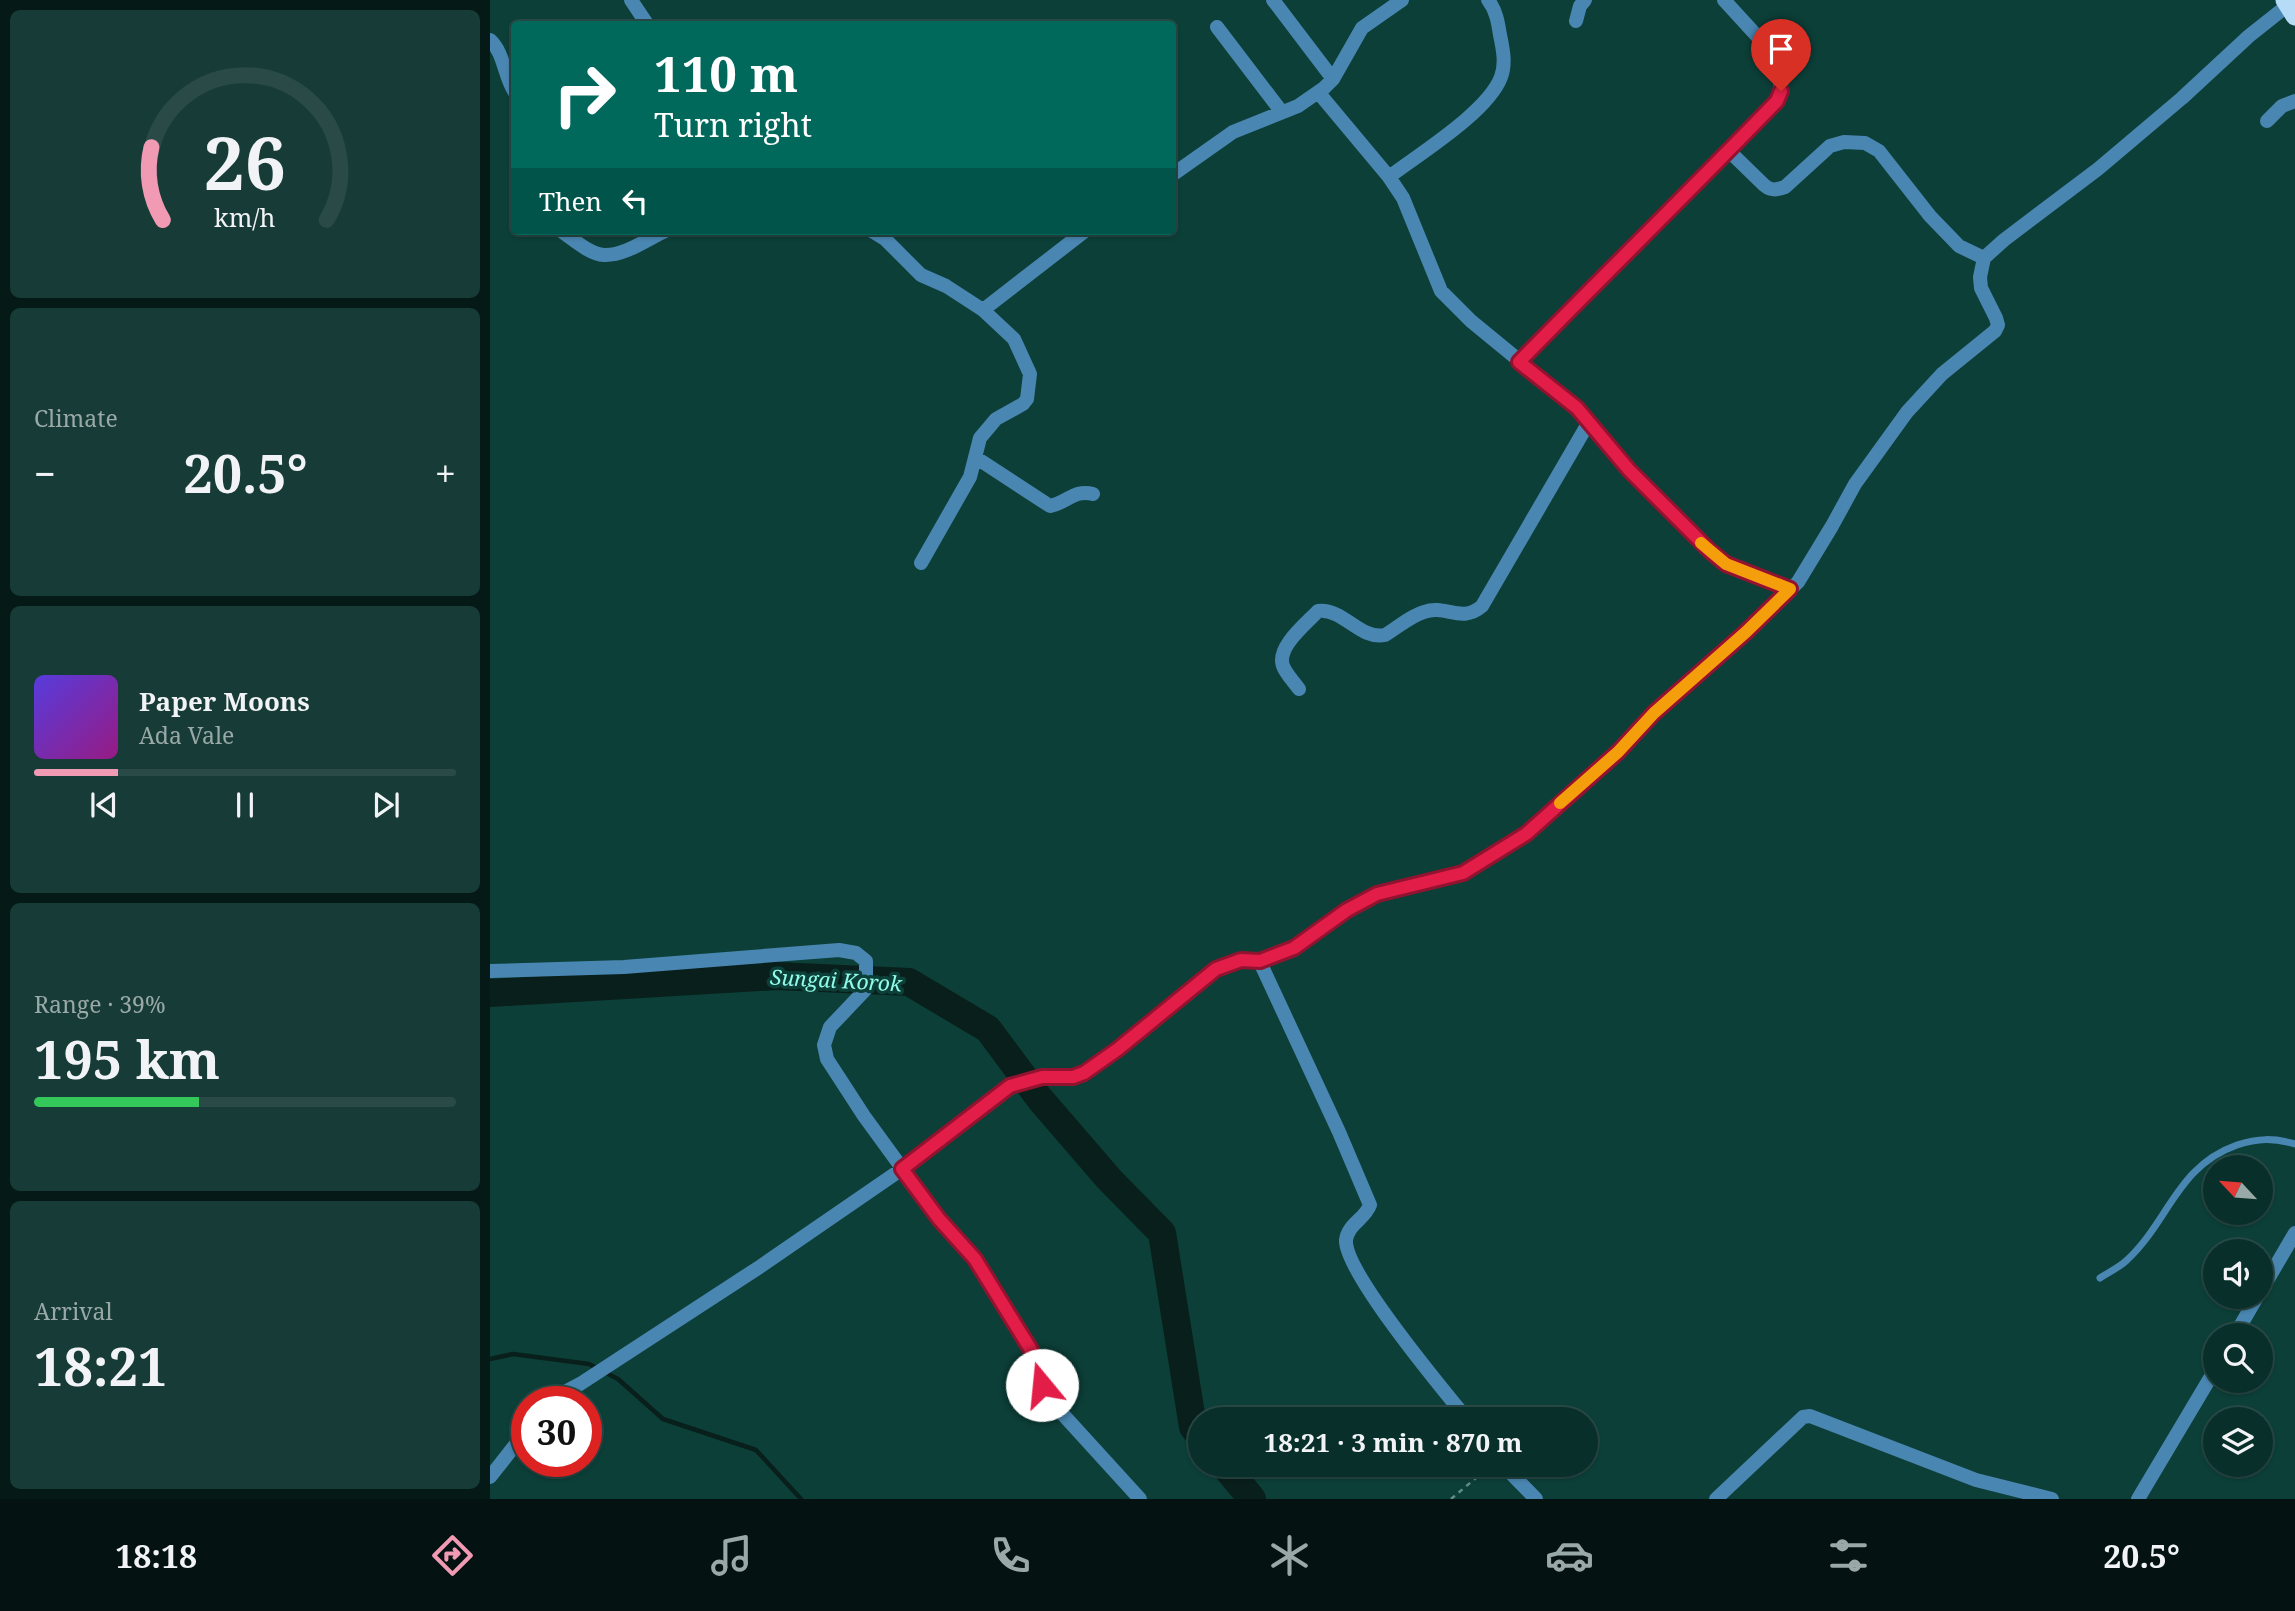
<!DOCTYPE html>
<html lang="en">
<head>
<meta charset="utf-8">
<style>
	body { margin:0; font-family:"Noto Serif",serif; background:#173b36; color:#f1f3f6; height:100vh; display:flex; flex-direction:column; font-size:26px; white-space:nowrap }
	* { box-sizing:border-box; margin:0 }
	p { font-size:23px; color:#99a9a8 }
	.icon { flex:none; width:38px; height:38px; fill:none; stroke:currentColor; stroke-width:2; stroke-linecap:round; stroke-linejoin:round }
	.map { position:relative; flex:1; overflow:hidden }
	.side { display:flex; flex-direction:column; gap:10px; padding:10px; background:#051a17; width:490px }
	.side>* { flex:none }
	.banner { position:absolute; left:21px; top:21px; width:665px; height:214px; border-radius:7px; box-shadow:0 2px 5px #0004,0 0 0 2px #294a47; background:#00695c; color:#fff; overflow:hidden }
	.needle { width:46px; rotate:296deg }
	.controls { position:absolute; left:1713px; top:1155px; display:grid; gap:14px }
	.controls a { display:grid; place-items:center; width:70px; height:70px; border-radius:50%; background:#092f2a; box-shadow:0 2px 5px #0004,0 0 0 2px #294a47; font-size:35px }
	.speed { position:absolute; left:21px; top:1386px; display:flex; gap:14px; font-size:35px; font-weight:700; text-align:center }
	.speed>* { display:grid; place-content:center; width:91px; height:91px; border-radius:50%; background:#092f2a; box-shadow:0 2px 5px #0004,0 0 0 2px #294a47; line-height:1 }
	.speed .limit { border:10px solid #d22; background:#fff; color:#111 }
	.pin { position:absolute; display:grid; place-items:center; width:60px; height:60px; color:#fff; margin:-72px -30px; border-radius:50% 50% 50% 0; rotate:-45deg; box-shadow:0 0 7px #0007 }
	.pin .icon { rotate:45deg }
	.me { position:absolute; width:77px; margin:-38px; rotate:343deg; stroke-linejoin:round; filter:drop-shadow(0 0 5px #0008) }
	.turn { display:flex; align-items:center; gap:24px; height:147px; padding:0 28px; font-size:32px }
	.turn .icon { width:91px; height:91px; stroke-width:2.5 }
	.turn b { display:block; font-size:49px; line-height:60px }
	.then { display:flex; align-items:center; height:66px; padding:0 28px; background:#0003; gap:14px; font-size:26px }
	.big { font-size:52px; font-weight:700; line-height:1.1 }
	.side .widget { flex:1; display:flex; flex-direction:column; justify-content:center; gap:10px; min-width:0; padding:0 24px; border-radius:10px; background:#173b36 }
	.side .dial { align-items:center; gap:0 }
	.dial svg { height:182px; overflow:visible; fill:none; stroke:#294a47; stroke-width:7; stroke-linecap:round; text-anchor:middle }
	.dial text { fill:#f1f3f6; stroke:none }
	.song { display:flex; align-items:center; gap:21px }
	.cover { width:84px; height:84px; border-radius:10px; background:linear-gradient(135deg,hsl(250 70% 55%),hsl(310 70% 35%)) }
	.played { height:7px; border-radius:4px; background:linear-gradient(90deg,#f19ab3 20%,#294a47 20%) }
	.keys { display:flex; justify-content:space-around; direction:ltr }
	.heat { display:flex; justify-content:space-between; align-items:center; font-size:38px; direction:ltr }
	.charge { height:10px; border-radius:5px; background:linear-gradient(90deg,#34c759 39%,#294a47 0) }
	.trip { position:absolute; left:698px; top:1407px; width:410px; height:70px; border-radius:35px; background:#092f2a; box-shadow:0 2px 5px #0004,0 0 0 2px #294a47; font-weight:700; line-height:70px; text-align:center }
	.dock { display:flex; height:112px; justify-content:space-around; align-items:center; background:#041311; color:#99a9a8 }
	.dock .icon { width:49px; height:49px }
	.dock .current { color:#f19ab3 }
	.dock b { font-size:32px; color:#f1f3f6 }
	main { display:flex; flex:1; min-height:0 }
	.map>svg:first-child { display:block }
</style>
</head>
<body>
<main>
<section class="side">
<div class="widget dial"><svg viewBox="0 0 100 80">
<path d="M14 69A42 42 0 1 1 86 69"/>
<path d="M14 69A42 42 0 0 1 9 37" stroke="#f19ab3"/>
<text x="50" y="56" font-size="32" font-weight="700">26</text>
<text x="50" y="72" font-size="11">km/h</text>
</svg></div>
<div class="widget"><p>Climate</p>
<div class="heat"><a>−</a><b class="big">20.5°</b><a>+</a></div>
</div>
<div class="widget">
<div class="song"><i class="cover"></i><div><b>Paper Moons</b><p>Ada Vale</p></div></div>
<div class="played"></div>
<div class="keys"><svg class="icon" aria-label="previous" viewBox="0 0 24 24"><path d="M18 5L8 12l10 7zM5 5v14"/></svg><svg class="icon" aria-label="pause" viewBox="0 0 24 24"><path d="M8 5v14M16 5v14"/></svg><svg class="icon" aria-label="next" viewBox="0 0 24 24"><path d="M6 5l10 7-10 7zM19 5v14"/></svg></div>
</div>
<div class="widget"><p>Range · 39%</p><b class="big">195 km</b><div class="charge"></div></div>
<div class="widget"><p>Arrival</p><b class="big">18:21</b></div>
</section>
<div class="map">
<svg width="1805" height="1499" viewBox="0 0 1805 1499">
	<rect width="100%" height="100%" fill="#0c3f38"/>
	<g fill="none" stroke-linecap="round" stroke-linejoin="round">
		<path stroke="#091f1b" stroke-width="4.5" d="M 0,1359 L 23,1354 L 99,1364 L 128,1379 L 173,1419 L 266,1450 L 311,1499"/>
		<path stroke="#091f1b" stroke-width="28" d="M 0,993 L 287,976 L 419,982 L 498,1029 L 550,1099 L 619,1179 L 672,1233 L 703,1427 L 710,1436
			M 734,1465 L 762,1499"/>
		<path stroke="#628c86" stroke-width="2.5" stroke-dasharray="5 5" stroke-linecap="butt" d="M 961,1499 L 999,1467"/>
		<path stroke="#4986b1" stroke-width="7" d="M 1610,1278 C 1619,1272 1630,1267 1637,1260 C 1679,1221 1687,1166 1747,1145 C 1768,1138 1784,1138 1805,1144"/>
		<path stroke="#4986b1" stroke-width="14" d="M 141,0 L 157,24
			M 783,0 L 843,79
			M 1086,21 L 1090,6 L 1095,0
			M 727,27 L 791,111
			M 0,40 C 14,53 14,75 24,91
			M 828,92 L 899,177 L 913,198 L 951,291 L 981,321 L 1087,408 L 1139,470 L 1220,551 L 1236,563 L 1300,589
			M 1777,121 L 1792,106 L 1805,101
			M 1239,151 L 1274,185 C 1281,191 1286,190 1295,187 L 1340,146 L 1354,142 L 1375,143 L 1389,151 L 1440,216 L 1469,246 L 1494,258
			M 682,175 L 743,132 L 808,106 L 834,88 L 843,79 L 872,28 L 912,0
			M 899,177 C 929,154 998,112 1011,77 C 1016,64 1013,49 1010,35 C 1008,22 1006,10 998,0
			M 71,231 C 83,239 99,254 114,255 C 135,256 157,239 175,231
			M 382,231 L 395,239 L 431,275 L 456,286 L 493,310 L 524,339 L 540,374 L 537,399 L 533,404 L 506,419 L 490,438 L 480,477 L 431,563
			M 493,310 L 595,231
			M 1029,362 L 1287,101 L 1293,76 L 1288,59 L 1234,0
			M 485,457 L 560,506 C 577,503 584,489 603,494
			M 809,689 C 804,682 796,674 793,666 C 786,647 817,623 828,611 C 854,608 869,640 895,635 C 907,628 920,616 934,612 C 956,604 971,624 992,606 L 1099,422
			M 770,962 L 849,1132 L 880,1205 C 875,1219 858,1224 856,1240 C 854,1271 954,1391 977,1419
			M 0,971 L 134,967 L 349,950 L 366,953 L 376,961 L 376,989 L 340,1027 L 334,1045 L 337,1059 L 374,1116 L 449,1219 L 485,1259 L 541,1350 L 558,1398 L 650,1499
			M 64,1402 L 73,1393 L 90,1384 L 271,1266 L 412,1169 L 520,1086 L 552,1078 L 583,1078 L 594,1073 L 628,1049 L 726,969 L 751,960 L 770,962 L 804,948 L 857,910 L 887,894 L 973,873 L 1006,854 L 1036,834 L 1128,752 L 1164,713 L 1245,643 L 1308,582 L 1342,526 L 1365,484 L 1417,412 L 1452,374 L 1505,331 L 1508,325 L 1506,318 L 1491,288 L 1490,277 L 1494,258 L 1514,240 L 1608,169 L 1692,98 L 1759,36 L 1798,5
			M 1013,1465 L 1046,1499
			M 0,1477 L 37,1430
			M 1226,1499 L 1313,1417 L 1320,1416 L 1486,1480 L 1562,1499"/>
		<path stroke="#4986b1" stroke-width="14" d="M 1771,1291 L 1805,1233
			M 1745,1335 L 1767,1297
			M 1648,1499 L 1726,1368"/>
		<path stroke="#b6dbf7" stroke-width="19" d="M 1795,0 L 1805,16"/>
	</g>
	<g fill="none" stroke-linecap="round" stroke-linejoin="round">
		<defs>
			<path id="route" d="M 552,1385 L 541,1350 L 485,1259 L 449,1219 L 412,1169 L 520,1086 L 552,1077 L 583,1077 L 594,1073 L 628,1049 L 726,969 L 751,960 L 770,961 L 804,948 L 857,910 L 887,894 L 973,873 L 1036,834 L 1128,752 L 1164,713 L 1256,632 L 1300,589 L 1236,564 L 1220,551 L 1139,470 L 1087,408 L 1029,362 C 1114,275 1202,189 1287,101 L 1291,91"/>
		</defs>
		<use href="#route" stroke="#92132f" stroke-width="18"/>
		<use href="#route" stroke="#e11d48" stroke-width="12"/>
		<path stroke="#f59e0b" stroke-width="12" d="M 1070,803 L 1128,752 L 1164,713 L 1256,632 L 1300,589 L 1236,564 L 1211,543"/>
	</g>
	<g text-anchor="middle" stroke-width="7" stroke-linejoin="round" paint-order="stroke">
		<g font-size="21" font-style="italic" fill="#90fce9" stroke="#0c3f38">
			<text transform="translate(346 981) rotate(3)" y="7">Sungai Korok</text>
		</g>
	</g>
</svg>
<div class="controls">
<a><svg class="needle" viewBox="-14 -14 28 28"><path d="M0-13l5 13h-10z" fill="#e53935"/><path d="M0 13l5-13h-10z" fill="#99a9a8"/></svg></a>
<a><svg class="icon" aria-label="sound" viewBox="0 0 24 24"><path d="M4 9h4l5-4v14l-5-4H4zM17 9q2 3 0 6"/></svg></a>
<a><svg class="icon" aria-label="search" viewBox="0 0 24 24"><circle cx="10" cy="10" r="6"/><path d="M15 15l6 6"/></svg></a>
<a><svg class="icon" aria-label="layers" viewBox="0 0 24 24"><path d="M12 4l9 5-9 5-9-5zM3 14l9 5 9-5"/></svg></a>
</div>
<div class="speed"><div class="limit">30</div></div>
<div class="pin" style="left:1291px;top:91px;background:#d93025"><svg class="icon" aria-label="arrive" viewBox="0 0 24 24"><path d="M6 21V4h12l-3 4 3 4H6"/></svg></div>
<svg class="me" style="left:552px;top:1385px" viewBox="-20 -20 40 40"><circle r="19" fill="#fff"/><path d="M0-13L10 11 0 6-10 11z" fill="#e11d48"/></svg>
<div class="trip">18:21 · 3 min · 870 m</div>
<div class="banner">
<div class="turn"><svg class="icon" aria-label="right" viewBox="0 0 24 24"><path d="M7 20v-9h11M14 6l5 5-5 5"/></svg><div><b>110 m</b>Turn right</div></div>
<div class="then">Then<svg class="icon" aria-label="left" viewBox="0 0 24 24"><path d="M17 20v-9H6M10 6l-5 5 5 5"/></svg></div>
</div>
</div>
</main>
<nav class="dock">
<b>18:18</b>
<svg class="icon current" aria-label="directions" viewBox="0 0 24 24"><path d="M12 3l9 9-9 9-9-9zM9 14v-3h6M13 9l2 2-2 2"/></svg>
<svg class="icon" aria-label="music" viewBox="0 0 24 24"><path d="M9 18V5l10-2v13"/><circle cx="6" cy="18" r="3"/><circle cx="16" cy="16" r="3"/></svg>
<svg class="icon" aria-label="phone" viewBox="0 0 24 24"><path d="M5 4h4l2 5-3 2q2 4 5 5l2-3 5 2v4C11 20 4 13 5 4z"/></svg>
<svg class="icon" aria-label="climate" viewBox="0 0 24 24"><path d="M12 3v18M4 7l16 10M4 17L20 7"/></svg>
<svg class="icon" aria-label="car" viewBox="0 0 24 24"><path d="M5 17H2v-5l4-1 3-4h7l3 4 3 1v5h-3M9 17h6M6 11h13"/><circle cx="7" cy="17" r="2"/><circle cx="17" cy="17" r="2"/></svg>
<svg class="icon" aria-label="filters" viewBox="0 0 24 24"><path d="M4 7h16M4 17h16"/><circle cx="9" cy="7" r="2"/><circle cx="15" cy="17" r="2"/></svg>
<b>20.5°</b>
</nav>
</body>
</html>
